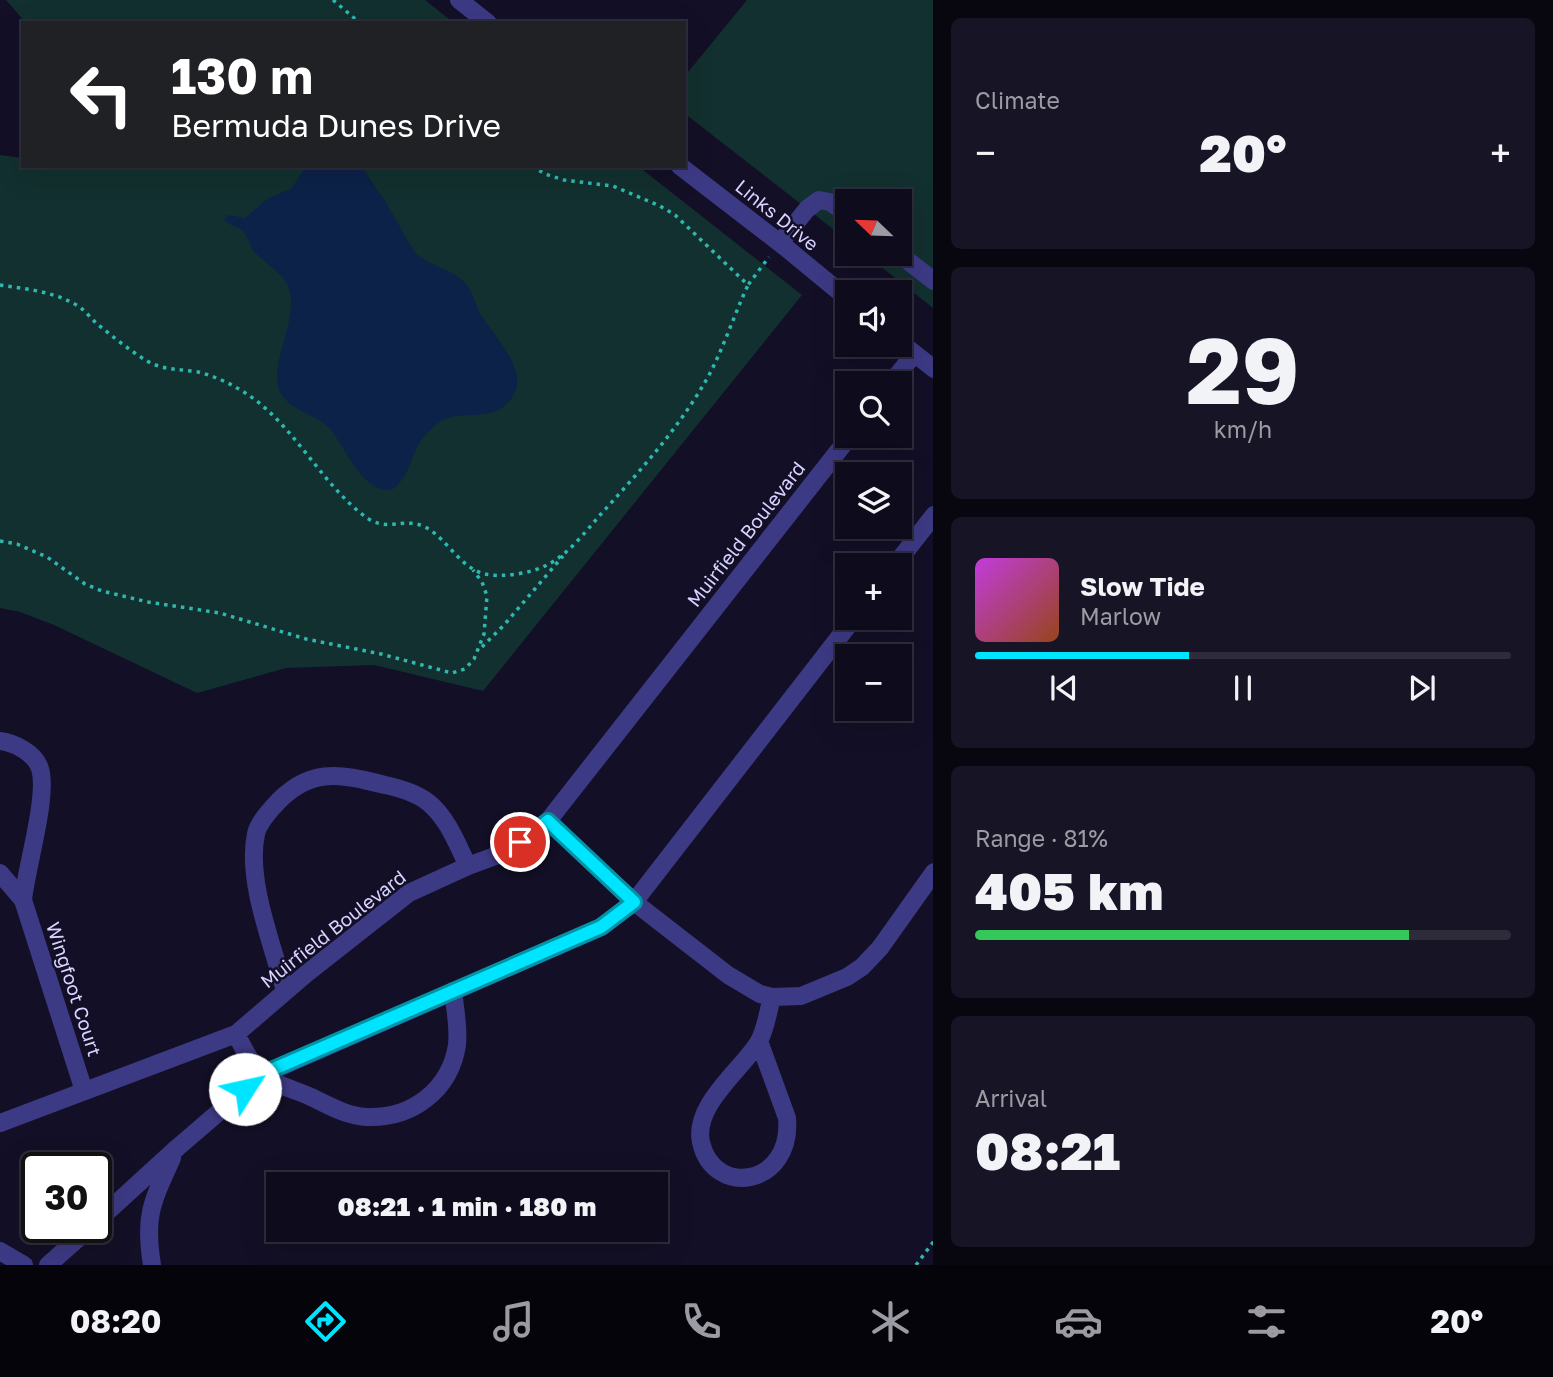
<!DOCTYPE html>
<html lang="en">
<head>
<meta charset="utf-8">
<style>
	body { margin:0; font-family:"Golos Text",sans-serif; background:#171425; color:#f1f3f6; height:100vh; display:flex; flex-direction:column; font-size:26px; white-space:nowrap }
	* { box-sizing:border-box; margin:0 }
	p { font-size:23px; color:#9b9ba3 }
	.icon { flex:none; width:38px; height:38px; fill:none; stroke:currentColor; stroke-width:2; stroke-linecap:round; stroke-linejoin:round }
	.map { position:relative; flex:1; overflow:hidden }
	.panel { display:flex; flex-direction:column; gap:18px; padding:18px; background:#08060f; width:620px }
	.panel>* { flex:none }
	.hud { position:absolute; left:21px; top:21px; width:665px; height:147px; border-radius:0px; box-shadow:0 7px 28px #0002,0 0 0 2px #2e2b3b; background:#202124; color:#fff; overflow:hidden }
	.needle { width:46px; rotate:293deg }
	.tools { position:absolute; left:835px; top:189px; display:grid; gap:14px }
	.tools a { display:grid; place-items:center; width:77px; height:77px; border-radius:0px; background:#0e0b1c; box-shadow:0 7px 28px #0002,0 0 0 2px #2e2b3b; font-size:35px }
	.speed { position:absolute; left:21px; top:1152px; display:flex; gap:14px; font-size:35px; font-weight:700; text-align:center }
	.speed>* { display:grid; place-content:center; width:91px; height:91px; border-radius:50%; background:#0e0b1c; box-shadow:0 7px 28px #0002,0 0 0 2px #2e2b3b; line-height:1 }
	.speed .limit { border:4px solid #111; border-radius:10px; background:#fff; color:#111 }
	.pin { position:absolute; display:grid; place-items:center; width:60px; height:60px; color:#fff; margin:-30px; border:4px solid #fff; border-radius:50%; box-shadow:0 2px 7px #0007 }
	.me { position:absolute; width:77px; margin:-38px; rotate:55deg; stroke-linejoin:round; filter:drop-shadow(0 0 5px #0008) }
	.turn { display:flex; align-items:center; gap:24px; height:147px; padding:0 35px; font-size:32px }
	.turn .icon { width:91px; height:91px; stroke-width:2.5 }
	.turn b { display:block; font-size:49px; line-height:60px }
	.big { font-size:52px; font-weight:800; line-height:1.1 }
	.panel .tile { flex:1; display:flex; flex-direction:column; justify-content:center; gap:10px; min-width:0; padding:0 24px; border-radius:10px; background:#171425 }
	.panel .dial { align-items:center; gap:0 }
	.dial b { font-size:91px; line-height:1 }
	.song { display:flex; align-items:center; gap:21px }
	.cover { width:84px; height:84px; border-radius:10px; background:linear-gradient(135deg,hsl(290 70% 55%),hsl(20 70% 35%)) }
	.played { height:7px; border-radius:4px; background:linear-gradient(90deg,#00e5ff 40%,#2e2b3b 40%) }
	.keys { display:flex; justify-content:space-around; direction:ltr }
	.heat { display:flex; justify-content:space-between; align-items:center; font-size:38px; direction:ltr }
	.charge { height:10px; border-radius:5px; background:linear-gradient(90deg,#34c759 81%,#2e2b3b 0) }
	.trip { position:absolute; left:266px; top:1172px; width:402px; height:70px; border-radius:0px; background:#0e0b1c; box-shadow:0 7px 28px #0002,0 0 0 2px #2e2b3b; font-weight:800; line-height:70px; text-align:center }
	.dock { display:flex; height:112px; justify-content:space-around; align-items:center; background:#06040b; color:#9b9ba3 }
	.dock .icon { width:49px; height:49px }
	.dock .on { color:#00e5ff }
	.dock b { font-size:32px; color:#f1f3f6 }
	main { display:flex; flex:1; min-height:0 }
	.map>svg:first-child { display:block }
</style>
</head>
<body>
<main>
<div class="map">
<svg width="934" height="1265" viewBox="0 0 934 1265">
	<rect width="100%" height="100%" fill="#130f26"/>
	<path fill="#12302f" d="M 6,0 L 425,0 L 454,23 L 26,23 Z
		M 747,0 L 933,0 L 933,308 L 865,254 L 900,254 L 900,201 L 847,201 L 847,240 L 684,113 L 684,77 Z
		M 0,155 L 23,158 L 23,166 L 91,168 L 638,166 L 802,295 L 483,691 L 374,665 L 286,668 L 197,693 L 54,625 L 20,612 L 0,608 Z"/>
	<path fill="#0c2248" d="M 306,166 L 361,166 L 385,201 L 415,253 C 428,265 447,268 461,279 C 473,288 474,303 481,315 C 497,341 539,379 503,407 C 483,422 455,408 437,424 C 429,430 421,439 417,448 C 409,464 408,477 393,489 C 363,496 346,447 330,429 C 314,411 279,410 277,380 C 275,353 301,310 287,284 C 280,271 263,262 253,250 C 249,244 248,236 243,231 C 237,226 230,226 224,220 L 228,215 L 245,218 L 267,199 L 292,188 Z"/>
	<g fill="none" stroke-linecap="round" stroke-linejoin="round">
		<path stroke="#2fb8b0" stroke-width="3.5" stroke-dasharray="3.5 5" stroke-linecap="butt" d="M 333,0 L 360,23
			M 532,166 L 545,174 L 564,180 L 613,186 L 660,206 L 675,215 L 748,285 L 769,257
			M 0,285 C 27,289 58,292 81,308 C 86,312 91,318 96,323 C 112,336 129,350 147,361 C 162,370 180,369 198,372 C 211,375 225,381 237,388 C 290,417 316,478 363,515 C 386,534 402,517 423,526 C 447,537 459,568 485,574 C 502,578 532,573 547,565 C 569,554 585,532 601,514 C 640,471 679,428 708,377 C 724,347 734,315 748,285
			M 0,541 L 17,544 L 47,557 L 85,584 L 102,591 L 148,602 L 220,613 L 306,639 L 381,654 L 452,673 L 465,669 L 474,659 L 484,634 L 487,596 L 482,582 L 473,570
			M 482,647 L 504,625 L 563,556
			M 916,1265 L 934,1241"/>
		<path stroke="#3d3a85" stroke-width="18" d="M 459,0 L 488,23
			M 680,166 L 785,247 L 847,298
			M 780,243 L 807,209 L 819,200 L 830,202 L 847,214
			M 899,254 L 934,281
			M 900,342 L 934,369
			M 891,383 L 914,354
			M 895,565 L 934,515
			M 0,741 C 14,743 33,752 39,766 C 50,791 26,868 23,900 L 84,1091
			M 548,821 L 634,902 L 728,975 L 760,994 L 772,997 L 801,996 L 847,977 L 862,967 L 880,948 L 934,872
			M 0,873 L 23,900
			M 285,991 C 273,946 246,880 256,834 C 258,824 266,815 273,807 C 308,767 338,773 385,785 C 399,788 417,793 429,803 C 448,819 457,844 468,866
			M 236,1034 C 243,1047 251,1065 262,1075 C 275,1085 296,1090 311,1097 C 328,1105 346,1116 366,1117 C 412,1119 450,1090 457,1045 C 459,1027 455,1009 453,991
			M 759,1041 L 787,1118 C 793,1187 713,1198 701,1142 C 693,1106 740,1071 758,1043 C 766,1030 768,1011 772,997
			M 0,1123 L 236,1034 L 306,974 L 409,893 L 468,866 L 506,852 L 548,821 L 850,436
			M 96,1222 L 177,1148 L 262,1075 L 601,927 L 634,902 L 854,618
			M 0,1251 L 24,1265
			M 48,1265 L 91,1227
			M 152,1265 C 144,1216 152,1202 172,1158"/>
	</g>
	<g fill="none" stroke-linecap="round" stroke-linejoin="round">
		<defs>
			<path id="route" d="M 245,1089 L 262,1074 L 601,927 L 634,902 L 548,821 L 520,842"/>
		</defs>
		<use href="#route" stroke="#0095a6" stroke-width="18"/>
		<use href="#route" stroke="#00e5ff" stroke-width="12"/>
	</g>
	<g text-anchor="middle" stroke-width="5" stroke-linejoin="round" paint-order="stroke">
		<g font-size="19" fill="#d9d4ff" stroke="#130f26">
			<text transform="translate(777 215) rotate(39)" y="7">Links Drive</text>
			<text transform="translate(746 534) rotate(-52)" y="7">Muirfield Boulevard</text>
			<text transform="translate(333 929) rotate(-38)" y="7">Muirfield Boulevard</text>
			<text transform="translate(74 989) rotate(72)" y="7">Wingfoot Court</text>
		</g>
	</g>
</svg>
<div class="tools">
<a><svg class="needle" viewBox="-14 -14 28 28"><path d="M0-13l5 13h-10z" fill="#e53935"/><path d="M0 13l5-13h-10z" fill="#9b9ba3"/></svg></a>
<a><svg class="icon" aria-label="sound" viewBox="0 0 24 24"><path d="M4 9h4l5-4v14l-5-4H4zM17 9q2 3 0 6"/></svg></a>
<a><svg class="icon" aria-label="search" viewBox="0 0 24 24"><circle cx="10" cy="10" r="6"/><path d="M15 15l6 6"/></svg></a>
<a><svg class="icon" aria-label="layers" viewBox="0 0 24 24"><path d="M12 4l9 5-9 5-9-5zM3 14l9 5 9-5"/></svg></a>
<a>+</a>
<a>−</a>
</div>
<div class="speed"><div class="limit">30</div></div>
<div class="pin" style="left:520px;top:842px;background:#d93025"><svg class="icon" aria-label="arrive" viewBox="0 0 24 24"><path d="M6 21V4h12l-3 4 3 4H6"/></svg></div>
<svg class="me" style="left:245px;top:1089px" viewBox="-20 -20 40 40"><circle r="19" fill="#fff"/><path d="M0-13L10 11 0 6-10 11z" fill="#00e5ff"/></svg>
<div class="trip">08:21 · 1 min · 180 m</div>
<div class="hud">
<div class="turn"><svg class="icon" aria-label="left" viewBox="0 0 24 24"><path d="M17 20v-9H6M10 6l-5 5 5 5"/></svg><div><b>130 m</b>Bermuda Dunes Drive</div></div>
</div>
</div>
<section class="panel">
<div class="tile"><p>Climate</p>
<div class="heat"><a>−</a><b class="big">20°</b><a>+</a></div>
</div>
<div class="tile dial"><b>29</b><p>km/h</p></div>
<div class="tile">
<div class="song"><i class="cover"></i><div><b>Slow Tide</b><p>Marlow</p></div></div>
<div class="played"></div>
<div class="keys"><svg class="icon" aria-label="previous" viewBox="0 0 24 24"><path d="M18 5L8 12l10 7zM5 5v14"/></svg><svg class="icon" aria-label="pause" viewBox="0 0 24 24"><path d="M8 5v14M16 5v14"/></svg><svg class="icon" aria-label="next" viewBox="0 0 24 24"><path d="M6 5l10 7-10 7zM19 5v14"/></svg></div>
</div>
<div class="tile"><p>Range · 81%</p><b class="big">405 km</b><div class="charge"></div></div>
<div class="tile"><p>Arrival</p><b class="big">08:21</b></div>
</section>
</main>
<nav class="dock">
<b>08:20</b>
<svg class="icon on" aria-label="directions" viewBox="0 0 24 24"><path d="M12 3l9 9-9 9-9-9zM9 14v-3h6M13 9l2 2-2 2"/></svg>
<svg class="icon" aria-label="music" viewBox="0 0 24 24"><path d="M9 18V5l10-2v13"/><circle cx="6" cy="18" r="3"/><circle cx="16" cy="16" r="3"/></svg>
<svg class="icon" aria-label="phone" viewBox="0 0 24 24"><path d="M5 4h4l2 5-3 2q2 4 5 5l2-3 5 2v4C11 20 4 13 5 4z"/></svg>
<svg class="icon" aria-label="climate" viewBox="0 0 24 24"><path d="M12 3v18M4 7l16 10M4 17L20 7"/></svg>
<svg class="icon" aria-label="car" viewBox="0 0 24 24"><path d="M5 17H2v-5l4-1 3-4h7l3 4 3 1v5h-3M9 17h6M6 11h13"/><circle cx="7" cy="17" r="2"/><circle cx="17" cy="17" r="2"/></svg>
<svg class="icon" aria-label="filters" viewBox="0 0 24 24"><path d="M4 7h16M4 17h16"/><circle cx="9" cy="7" r="2"/><circle cx="15" cy="17" r="2"/></svg>
<b>20°</b>
</nav>
</body>
</html>
